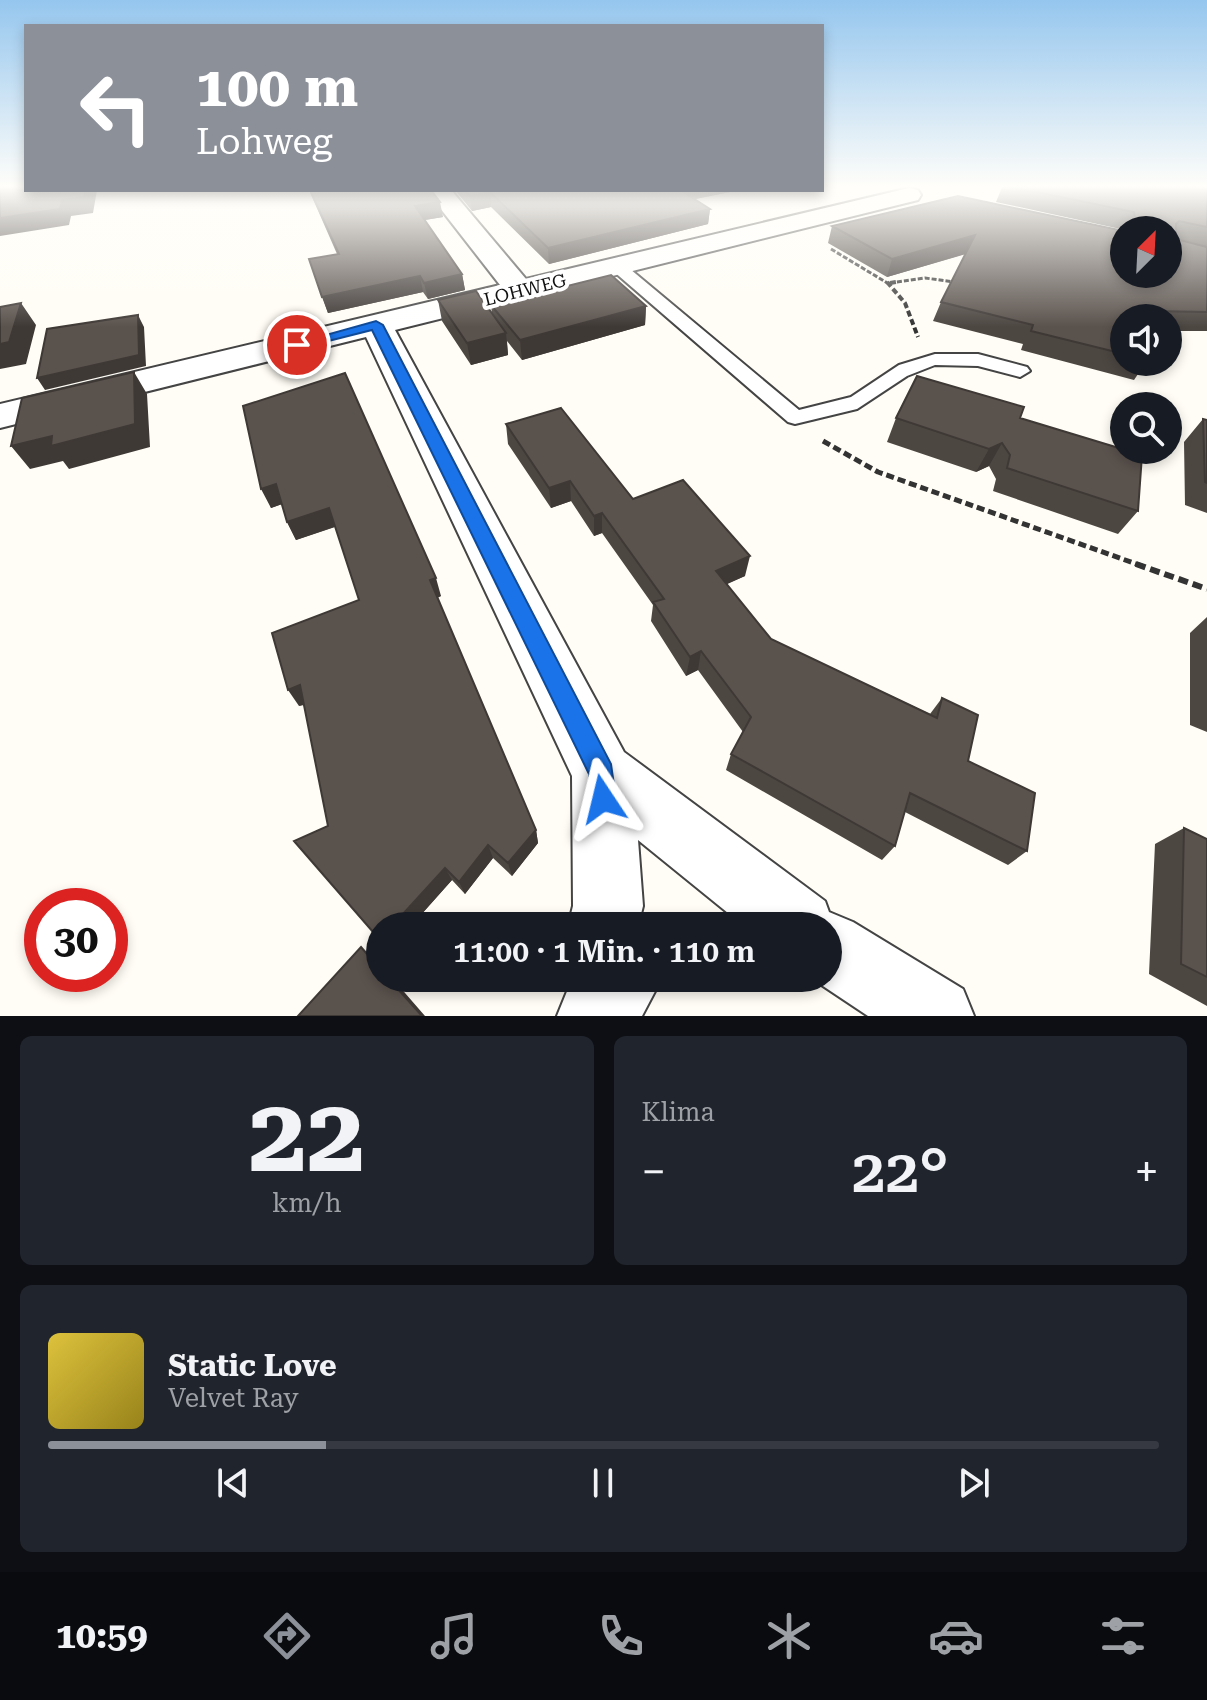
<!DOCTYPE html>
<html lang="de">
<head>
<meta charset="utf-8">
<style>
	body { margin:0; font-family:"Roboto Serif",serif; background:#20242c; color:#f1f3f6; height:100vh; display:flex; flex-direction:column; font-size:30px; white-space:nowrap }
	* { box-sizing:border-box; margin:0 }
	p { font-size:26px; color:#9ea1a6 }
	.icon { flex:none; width:44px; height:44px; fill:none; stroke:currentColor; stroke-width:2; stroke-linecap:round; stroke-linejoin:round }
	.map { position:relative; height:1016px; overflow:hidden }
	.drawer { display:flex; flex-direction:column; gap:20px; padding:20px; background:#0d0f14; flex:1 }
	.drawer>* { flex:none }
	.hud { position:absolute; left:24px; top:24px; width:800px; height:168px; border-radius:0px; box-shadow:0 4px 12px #0003; background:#8c9099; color:#fff; overflow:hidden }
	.needle { width:52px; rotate:24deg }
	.controls { position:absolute; left:1110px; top:216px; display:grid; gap:16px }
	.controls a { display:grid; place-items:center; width:72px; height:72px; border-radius:50%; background:#171b24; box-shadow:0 4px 12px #0003; font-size:40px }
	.speed { position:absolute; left:24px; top:888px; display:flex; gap:16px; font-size:40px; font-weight:700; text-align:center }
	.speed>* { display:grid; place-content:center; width:104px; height:104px; border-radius:50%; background:#171b24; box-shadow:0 4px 12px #0003; line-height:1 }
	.speed .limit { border:12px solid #d22; background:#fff; color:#111 }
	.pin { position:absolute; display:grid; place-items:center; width:68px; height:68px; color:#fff; margin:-34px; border:4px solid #fff; border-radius:50%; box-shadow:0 2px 8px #0007 }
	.me { position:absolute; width:88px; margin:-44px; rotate:350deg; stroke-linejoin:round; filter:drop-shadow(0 0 6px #0008) }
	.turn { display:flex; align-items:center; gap:28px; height:168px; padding:0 40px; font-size:36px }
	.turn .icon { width:104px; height:104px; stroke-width:2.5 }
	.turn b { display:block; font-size:56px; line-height:68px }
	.big { font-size:60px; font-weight:600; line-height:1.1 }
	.drawer .tile { flex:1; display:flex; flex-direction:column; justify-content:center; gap:12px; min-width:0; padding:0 28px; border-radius:12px; background:#20242c }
	.drawer .dial { align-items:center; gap:0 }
	.dial b { font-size:104px; line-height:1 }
	.song { display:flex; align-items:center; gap:24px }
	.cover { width:96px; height:96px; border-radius:12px; background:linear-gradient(135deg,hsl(50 70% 55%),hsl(50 70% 35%)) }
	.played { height:8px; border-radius:4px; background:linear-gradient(90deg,#8c9099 25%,#363941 25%) }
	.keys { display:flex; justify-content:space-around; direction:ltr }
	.heat { display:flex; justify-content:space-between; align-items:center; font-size:44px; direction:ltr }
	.drawer .tiles { flex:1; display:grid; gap:20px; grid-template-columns:1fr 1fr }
	.tile:last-child { grid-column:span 2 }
	.trip { position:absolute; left:366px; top:912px; width:476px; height:80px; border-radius:40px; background:#171b24; box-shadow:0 4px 12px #0003; font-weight:600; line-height:80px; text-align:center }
	.menu { display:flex; height:128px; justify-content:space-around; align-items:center; background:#090b0e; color:#9ea1a6 }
	.menu .icon { width:56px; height:56px }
	.menu .active { color:#8c9099 }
	.menu b { font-size:36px; color:#f1f3f6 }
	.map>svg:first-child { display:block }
</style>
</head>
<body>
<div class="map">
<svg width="1207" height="1016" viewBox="0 0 1207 1016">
	<rect width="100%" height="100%" fill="#fffdf5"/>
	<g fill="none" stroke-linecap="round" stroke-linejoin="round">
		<defs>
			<path id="lane" d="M 612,264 L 624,264 L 799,410 L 851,397 L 899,365 L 935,354 L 978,354 L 1027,367 L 1030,371 L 1020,377 L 978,366 L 935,365 L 907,376 L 857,409 L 795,424 L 788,422 L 612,270 Z"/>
			<path id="street" d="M 909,188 L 918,190 L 921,195 L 918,200 L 395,330 L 624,752 L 825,901 L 829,912 L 853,922 L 963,989 L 974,1016 L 868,1016 L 811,978 L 828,978 L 828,926 L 744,926 L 638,840 L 643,906 L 638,926 L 568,926 L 573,906 L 572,776 L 366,337 L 0,428 L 0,404 L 500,285 L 426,190 L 451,190 L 526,279 Z
				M 577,978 L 662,978 L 642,1016 L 557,1016 L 568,989 Z"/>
		</defs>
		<use href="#lane" stroke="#444" stroke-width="4"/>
		<use href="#street" stroke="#444" stroke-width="4"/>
		<path stroke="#333" stroke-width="3" stroke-dasharray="5 2" stroke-linecap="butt" d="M 831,249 L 889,284
			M 890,283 L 925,278 L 955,282"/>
		<path stroke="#333" stroke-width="4" stroke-dasharray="6 3" stroke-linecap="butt" d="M 887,282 L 905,303 L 918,337
			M 890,283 L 896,282"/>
		<path stroke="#333" stroke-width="5" stroke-dasharray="8 4" stroke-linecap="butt" d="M 823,441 L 878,472 L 1142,566"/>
		<path stroke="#333" stroke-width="6" stroke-dasharray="10 5" stroke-linecap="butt" d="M 1136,564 L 1207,589"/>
		<use href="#lane" fill="#fff" fill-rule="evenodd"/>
		<use href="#street" fill="#fff" fill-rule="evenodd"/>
	</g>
	<path fill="#4d4742" d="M 1003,185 L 1207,185 L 1207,331 L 1168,331 L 1168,318 L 1124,318 L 1124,362 L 1146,362 L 1134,380 L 1021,350 L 1023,344 L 933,321 L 941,302 L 966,254 L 887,277 L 828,243 L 832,226 L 1124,274 L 1168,230 L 1125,230 L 996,202 Z
		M 309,190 L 431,190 L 443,217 L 425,220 L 462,274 L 465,290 L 428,299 L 423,292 L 328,313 L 309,259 L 337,254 Z
		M 455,190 L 740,190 L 694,199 L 710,209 L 708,224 L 549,264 L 491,207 L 472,211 Z
		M 438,300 L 492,314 L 491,305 L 646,306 L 645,325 L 522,360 L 507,341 L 508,355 L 471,365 L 442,321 Z
		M 243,406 L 441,596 L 437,598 L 536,830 L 538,843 L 512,876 L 493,858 L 465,894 L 452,880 L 411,926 L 380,926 L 328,826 L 304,705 L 299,706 L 359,600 L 335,527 L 296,540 L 287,522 L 282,504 L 271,508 Z
		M 896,418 L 1020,418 L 1138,511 L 1118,534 L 993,491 L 996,479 L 989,466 L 976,472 L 887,442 Z
		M 1203,419 L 1207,420 L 1207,513 L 1185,505 L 1184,442 Z
		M 506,424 L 633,499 L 745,576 L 726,584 L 771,639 L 930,714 L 942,698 L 968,761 L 1027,851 L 1008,865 L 905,812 L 895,846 L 882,860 L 726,770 L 731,754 L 743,732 L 698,670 L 686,676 L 651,621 L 653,605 L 602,533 L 594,536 L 571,501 L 551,508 L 508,444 Z
		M 1207,617 L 1207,732 L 1190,725 L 1190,633 Z
		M 1184,828 L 1207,839 L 1207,1006 L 1149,974 L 1155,844 Z"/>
	<path fill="#3f3936" d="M 86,190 L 97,190 L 93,213 L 71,216 L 69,225 L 0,236 L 0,218 L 62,200 Z
		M 677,190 L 740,190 L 676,203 Z
		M 490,192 L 491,207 L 472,211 L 470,196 Z
		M 440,202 L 443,217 L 418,221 L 415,206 Z
		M 710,209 L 708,224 L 549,264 L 548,248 Z
		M 975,235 L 968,253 L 887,277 L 892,259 Z
		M 462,274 L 465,290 L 428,299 L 424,283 Z
		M 420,276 L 423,292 L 328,313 L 322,297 Z
		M 21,303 L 36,325 L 26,364 L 0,369 L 0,344 Z
		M 646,306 L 645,325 L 522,360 L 520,340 Z
		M 138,315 L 144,327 L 146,366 L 45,390 L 37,378 Z
		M 506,333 L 508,355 L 471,365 L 467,343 Z
		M 134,372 L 147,394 L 150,447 L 69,469 L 63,461 L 30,469 L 11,446 Z
		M 1002,443 L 989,466 L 976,472 L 989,449 Z
		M 570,481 L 571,501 L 551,508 L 549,488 Z
		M 276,484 L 285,503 L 271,508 L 261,489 Z
		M 329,508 L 337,526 L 296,540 L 287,522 Z
		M 602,513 L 602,533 L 594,536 L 594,516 Z
		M 750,556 L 745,576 L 712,591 L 716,571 Z
		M 436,578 L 441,596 L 436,598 L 430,580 Z
		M 701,651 L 698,670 L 686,676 L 690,657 Z
		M 300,685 L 311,702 L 299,706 L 288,690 Z
		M 536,830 L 538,843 L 512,876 L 508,863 Z
		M 488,845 L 493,858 L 465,894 L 459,882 Z
		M 445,868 L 452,880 L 411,926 L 392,926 Z
		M 361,947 L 380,964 L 380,969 Z
		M 388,978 L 392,978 L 425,1016 L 422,1016 Z"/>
	<path fill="#5a524d" stroke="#3f3936" stroke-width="2" d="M 0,185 L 26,185 L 26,190 L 86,190 L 84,197 L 62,200 L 60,209 L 0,218 Z
		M 1003,185 L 1207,185 L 1207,227 L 1179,221 L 1176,224 L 1176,239 L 1207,247 L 1207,312 L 1152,311 L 1151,318 L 1124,318 L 1124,354 L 1031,331 L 1033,325 L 941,302 L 975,235 L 892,259 L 832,226 L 958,196 L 1124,231 L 1124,274 L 1168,274 L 1168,230 L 1137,230 L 1134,212 Z
		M 310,190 L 431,190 L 440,202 L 415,206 L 462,274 L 424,283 L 420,276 L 322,297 L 309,259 L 339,254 Z
		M 465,190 L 680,190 L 710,209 L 548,248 L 490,192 L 470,196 Z
		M 611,275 L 646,306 L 520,340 L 491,305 Z
		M 476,291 L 506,333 L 467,343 L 438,300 Z
		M 21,303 L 9,342 L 0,344 L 0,307 Z
		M 138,315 L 139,355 L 37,378 L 47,329 Z
		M 134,372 L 135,424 L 51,446 L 52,436 L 11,446 L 22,398 Z
		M 345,373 L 436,578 L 430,580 L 536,830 L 508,863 L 488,845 L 459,882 L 445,868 L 392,926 L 380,926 L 380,940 L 294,841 L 328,826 L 300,685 L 288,690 L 272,633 L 359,600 L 329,508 L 287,522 L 276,484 L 261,489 L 243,406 Z
		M 917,376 L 1024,407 L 1020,418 L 1142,455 L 1138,511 L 1007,468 L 1010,455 L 1002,443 L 989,449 L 896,418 Z
		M 561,408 L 633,499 L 683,480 L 750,556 L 716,571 L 771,639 L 937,718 L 942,698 L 978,715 L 968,761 L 1035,793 L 1027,851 L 910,793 L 895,846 L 731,754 L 751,717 L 701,651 L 690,657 L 653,602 L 664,599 L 602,513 L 594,516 L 570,481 L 549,488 L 506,424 Z
		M 1203,419 L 1207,420 L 1207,483 L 1205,482 Z
		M 1184,828 L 1207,839 L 1207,977 L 1181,964 Z
		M 361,947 L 380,969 L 380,978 L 388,978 L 422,1016 L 298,1016 Z"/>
	<linearGradient id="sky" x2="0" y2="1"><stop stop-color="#95c6ee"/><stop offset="0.57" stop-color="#fffefa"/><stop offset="1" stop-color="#fffefa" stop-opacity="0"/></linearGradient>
	<rect width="1207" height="327" fill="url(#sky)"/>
	<path fill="#1a73e8" stroke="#114b97" stroke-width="2" d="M 376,321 L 383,325 L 611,764 L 616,799 L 612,808 L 603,812 L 594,808 L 589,774 L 372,330 L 297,349 L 290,345 Z"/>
	<g text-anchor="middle" stroke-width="8" stroke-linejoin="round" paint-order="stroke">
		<g font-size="18" fill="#111" stroke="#fff">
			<text transform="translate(525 290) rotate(-14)" y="6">LOHWEG</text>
		</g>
	</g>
</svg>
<div class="controls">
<a><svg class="needle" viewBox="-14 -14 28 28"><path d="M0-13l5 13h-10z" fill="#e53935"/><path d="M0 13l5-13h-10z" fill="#9ea1a6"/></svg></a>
<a><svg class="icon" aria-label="sound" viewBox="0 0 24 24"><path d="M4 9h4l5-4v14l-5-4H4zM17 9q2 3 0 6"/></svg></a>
<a><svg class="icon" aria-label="search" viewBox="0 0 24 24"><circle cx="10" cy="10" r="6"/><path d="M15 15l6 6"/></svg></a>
</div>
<div class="speed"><div class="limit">30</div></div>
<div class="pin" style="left:297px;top:345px;background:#d93025"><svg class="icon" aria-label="arrive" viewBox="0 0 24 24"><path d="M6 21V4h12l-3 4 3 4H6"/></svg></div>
<svg class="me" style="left:603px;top:799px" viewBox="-20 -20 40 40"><path d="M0-17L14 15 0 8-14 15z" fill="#1a73e8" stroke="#fff" stroke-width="4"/></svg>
<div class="trip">11:00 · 1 Min. · 110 m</div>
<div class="hud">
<div class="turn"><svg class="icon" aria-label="left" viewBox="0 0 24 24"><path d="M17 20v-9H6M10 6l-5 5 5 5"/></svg><div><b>100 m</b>Lohweg</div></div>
</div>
</div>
<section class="drawer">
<div class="tiles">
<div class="tile dial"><b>22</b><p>km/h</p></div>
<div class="tile"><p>Klima</p>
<div class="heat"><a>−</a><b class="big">22°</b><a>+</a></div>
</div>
<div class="tile">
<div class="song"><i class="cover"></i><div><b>Static Love</b><p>Velvet Ray</p></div></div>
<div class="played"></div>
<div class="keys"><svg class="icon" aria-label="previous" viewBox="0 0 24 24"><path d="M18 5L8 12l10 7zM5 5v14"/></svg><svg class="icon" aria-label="pause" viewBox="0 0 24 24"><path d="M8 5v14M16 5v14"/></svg><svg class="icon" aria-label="next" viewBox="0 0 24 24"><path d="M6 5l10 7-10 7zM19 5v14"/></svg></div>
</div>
</div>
</section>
<nav class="menu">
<b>10:59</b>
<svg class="icon active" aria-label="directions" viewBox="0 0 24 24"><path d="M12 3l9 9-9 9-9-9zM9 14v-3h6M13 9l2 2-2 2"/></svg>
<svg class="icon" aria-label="music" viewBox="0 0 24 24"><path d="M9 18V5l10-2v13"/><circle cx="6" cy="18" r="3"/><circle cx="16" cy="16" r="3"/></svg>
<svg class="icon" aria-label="phone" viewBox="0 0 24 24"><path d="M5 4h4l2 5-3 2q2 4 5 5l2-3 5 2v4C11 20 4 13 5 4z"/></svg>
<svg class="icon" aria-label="climate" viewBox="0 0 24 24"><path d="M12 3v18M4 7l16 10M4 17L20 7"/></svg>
<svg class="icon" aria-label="car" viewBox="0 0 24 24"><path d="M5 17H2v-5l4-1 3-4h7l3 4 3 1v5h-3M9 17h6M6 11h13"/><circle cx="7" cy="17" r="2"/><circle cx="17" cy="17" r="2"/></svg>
<svg class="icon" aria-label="filters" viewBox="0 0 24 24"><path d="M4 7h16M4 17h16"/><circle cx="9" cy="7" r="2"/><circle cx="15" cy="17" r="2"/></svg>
</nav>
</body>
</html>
